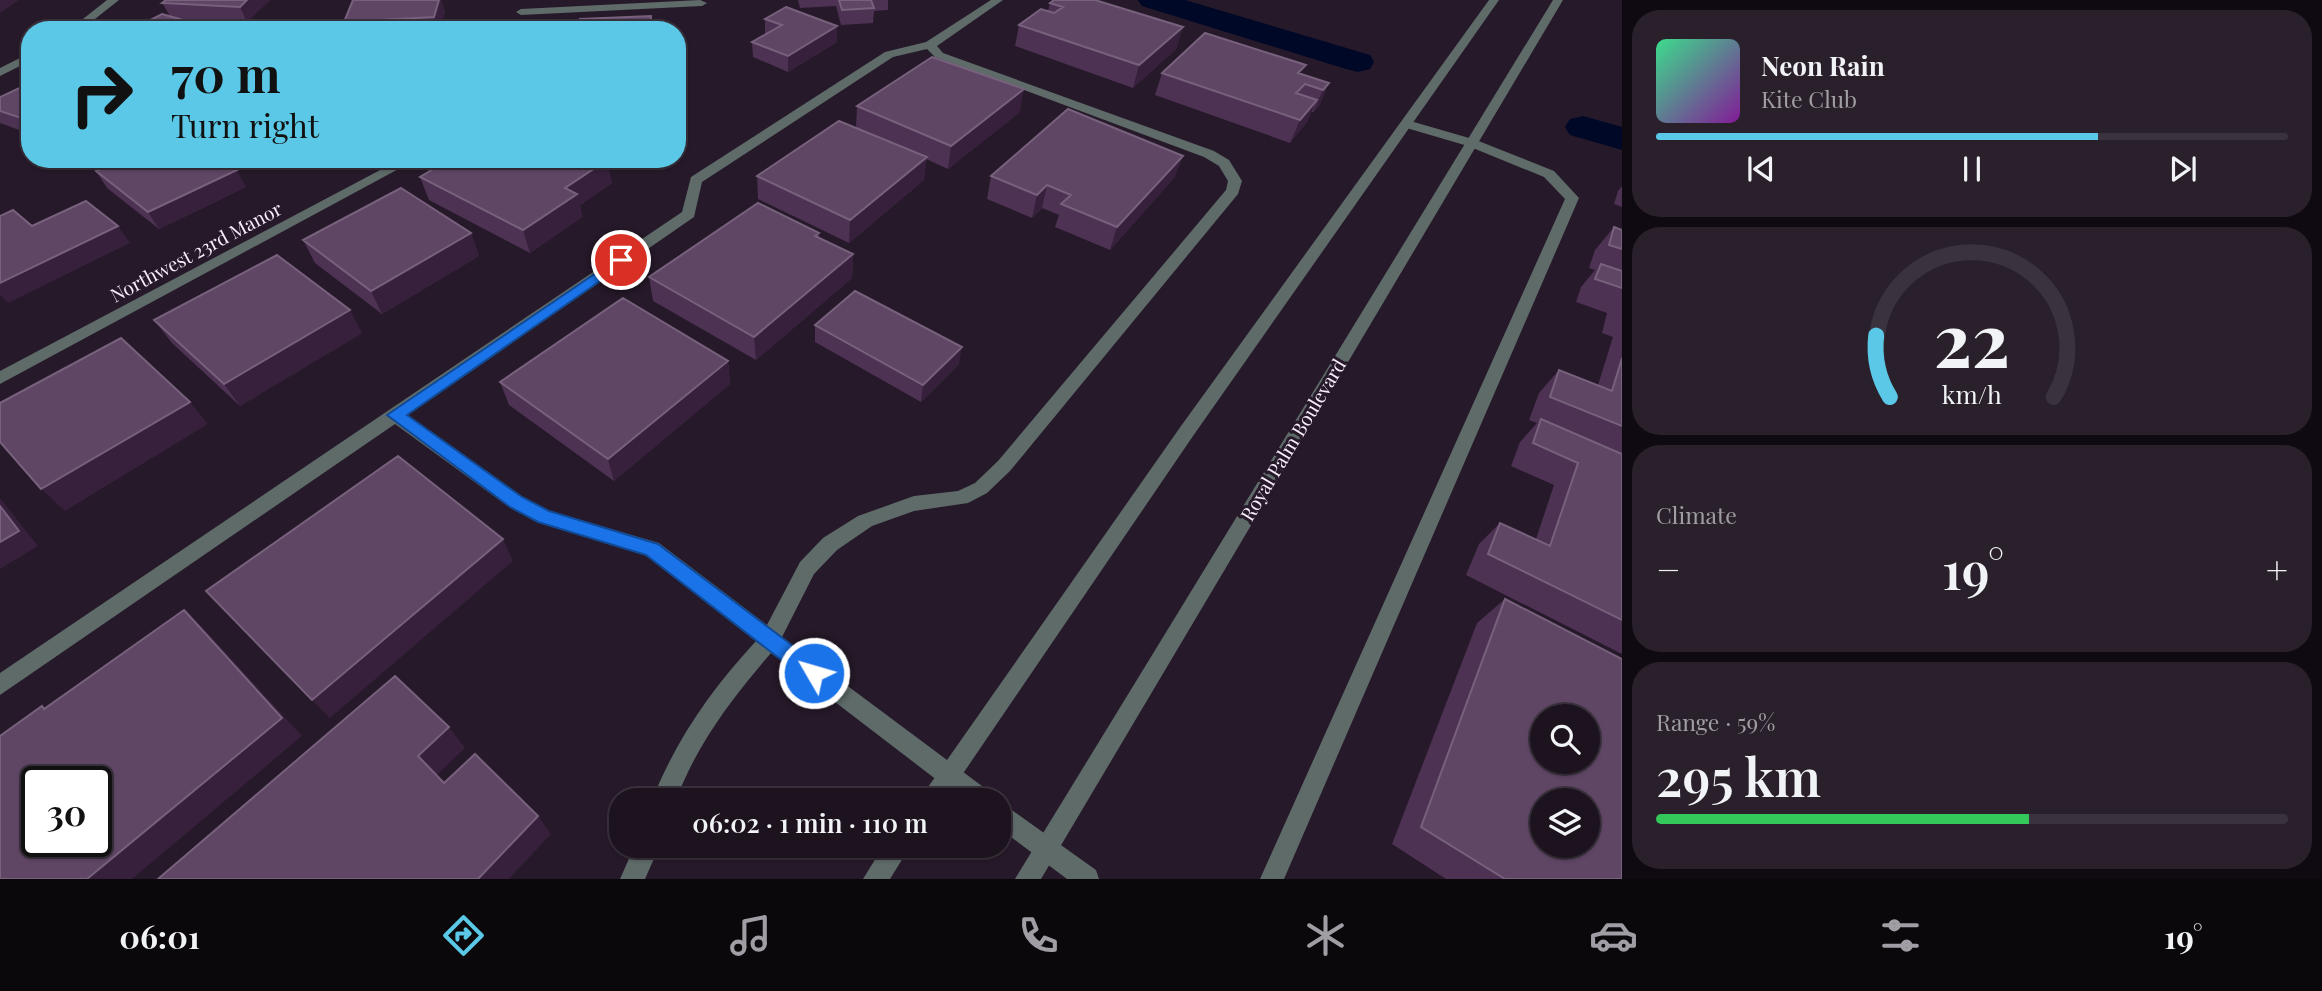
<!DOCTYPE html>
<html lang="en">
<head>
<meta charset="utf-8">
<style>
	body { margin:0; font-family:"Playfair Display",serif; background:#29202c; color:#f1f3f6; height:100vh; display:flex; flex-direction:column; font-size:26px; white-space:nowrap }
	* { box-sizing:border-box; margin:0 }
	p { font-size:23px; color:#a09ea4 }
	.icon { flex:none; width:38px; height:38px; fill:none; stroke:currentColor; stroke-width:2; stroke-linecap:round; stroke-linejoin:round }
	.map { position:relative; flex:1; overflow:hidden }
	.details { display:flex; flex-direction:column; gap:10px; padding:10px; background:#0f0a11; width:700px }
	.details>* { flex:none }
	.top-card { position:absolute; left:21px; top:21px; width:665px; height:147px; border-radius:28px; box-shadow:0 2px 5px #0004,0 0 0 2px #3a323d; background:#5ac8e6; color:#111; overflow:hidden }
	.fabs { position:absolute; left:1530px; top:704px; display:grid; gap:14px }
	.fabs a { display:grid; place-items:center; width:70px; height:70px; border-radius:50%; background:#1c131f; box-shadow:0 2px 5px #0004,0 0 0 2px #3a323d; font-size:35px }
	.speed { position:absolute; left:21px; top:766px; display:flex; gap:14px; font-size:35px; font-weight:700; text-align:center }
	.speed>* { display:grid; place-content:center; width:91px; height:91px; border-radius:50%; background:#1c131f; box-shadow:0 2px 5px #0004,0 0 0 2px #3a323d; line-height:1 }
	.speed .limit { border:4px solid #111; border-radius:10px; background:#fff; color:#111 }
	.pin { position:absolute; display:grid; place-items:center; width:60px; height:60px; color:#fff; margin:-30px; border:4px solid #fff; border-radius:50%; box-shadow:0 2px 7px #0007 }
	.me { position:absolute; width:77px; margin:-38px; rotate:308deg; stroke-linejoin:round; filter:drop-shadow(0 0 5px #0008) }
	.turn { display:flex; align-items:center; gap:24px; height:147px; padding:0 35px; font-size:32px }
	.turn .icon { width:91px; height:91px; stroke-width:2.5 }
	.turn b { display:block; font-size:49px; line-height:60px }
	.big { font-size:52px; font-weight:600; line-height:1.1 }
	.details .widget { flex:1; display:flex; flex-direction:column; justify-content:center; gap:10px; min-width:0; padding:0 24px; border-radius:28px; background:#29202c }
	.details .dial { align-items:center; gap:0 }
	.dial svg { height:182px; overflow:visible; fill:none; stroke:#3a323d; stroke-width:7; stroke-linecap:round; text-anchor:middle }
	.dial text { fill:#f1f3f6; stroke:none }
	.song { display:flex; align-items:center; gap:21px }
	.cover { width:84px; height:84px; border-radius:10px; background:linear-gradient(135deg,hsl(150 70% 55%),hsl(290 70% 35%)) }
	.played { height:7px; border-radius:4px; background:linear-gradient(90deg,#5ac8e6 70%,#3a323d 70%) }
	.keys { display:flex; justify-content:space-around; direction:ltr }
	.heat { display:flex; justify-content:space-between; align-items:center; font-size:38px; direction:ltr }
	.charge { height:10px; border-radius:5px; background:linear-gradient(90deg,#34c759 59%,#3a323d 0) }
	.trip { position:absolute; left:609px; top:788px; width:402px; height:70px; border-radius:28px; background:#1c131f; box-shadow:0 2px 5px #0004,0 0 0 2px #3a323d; font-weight:600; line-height:70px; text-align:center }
	.tab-bar { display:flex; height:112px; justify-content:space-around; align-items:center; background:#0b080c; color:#a09ea4 }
	.tab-bar .icon { width:49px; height:49px }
	.tab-bar .current { color:#5ac8e6 }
	.tab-bar b { font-size:32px; color:#f1f3f6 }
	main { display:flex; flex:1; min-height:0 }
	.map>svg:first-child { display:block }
</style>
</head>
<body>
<main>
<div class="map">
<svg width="1622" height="879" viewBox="0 0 1622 879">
	<rect width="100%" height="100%" fill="#261929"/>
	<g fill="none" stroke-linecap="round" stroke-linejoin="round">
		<path fill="#000827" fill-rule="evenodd" d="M 1138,0 L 1185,0 L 1370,55 L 1374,62 L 1370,69 L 1358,72 L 1346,69 L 1142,6 Z
			M 1583,116 L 1622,127 L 1622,150 L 1570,135 L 1565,127 L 1570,119 Z"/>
		<path fill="#5e6b69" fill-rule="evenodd" d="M 107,0 L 119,0 L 81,30 L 69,30 Z
			M 700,0 L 707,3 L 702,6 L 521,15 L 516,12 L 521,9 Z
			M 991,0 L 1003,0 L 937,46 L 943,53 L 1214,151 L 1229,160 L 1242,181 L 1238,194 L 1010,471 L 987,493 L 968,503 L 914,511 L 872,526 L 837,550 L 814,574 L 782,637 L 990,792 L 994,800 L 963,800 L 771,653 C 732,698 697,744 676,800 L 652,800 C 677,738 711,690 756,641 L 646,555 L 537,522 L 509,507 L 395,424 L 0,695 L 0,673 L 682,212 L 691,177 L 885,52 L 926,42 ZM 927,49 L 935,57 L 1204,157 L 1219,166 L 1228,181 L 1226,190 L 998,461 L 975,483 L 958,491 L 914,496 L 858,516 L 823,538 L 800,562 L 767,625 L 659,543 L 549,511 L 523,497 L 408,415 L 694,217 L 702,182 L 893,57 Z
			M 30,53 L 30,61 L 0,76 L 0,68 Z
			M 1407,120 L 1476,140 L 1554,171 L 1579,198 L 1284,879 L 1260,879 L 1565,199 L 1544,177 L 1468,146 L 1403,127 L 1401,124 Z
			M 401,159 L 417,159 L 0,384 L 0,371 Z
			M 999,801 L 1096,870 L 1099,879 L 1067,879 L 999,828 Z
			M 635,845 L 660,845 L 645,879 L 620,879 Z"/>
		<path fill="#5e6b69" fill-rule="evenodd" d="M 1489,0 L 1499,0 L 1193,436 L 945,800 L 919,800 L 1181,426 Z
			M 1553,0 L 1563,0 L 1041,879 L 1015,879 Z
			M 884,845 L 911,845 L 890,879 L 863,879 Z"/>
	</g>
	<path fill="#4d3253" d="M 270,0 L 247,22 L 178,19 L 170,16 L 162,3 Z
		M 353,0 L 441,0 L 445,12 L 439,30 L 347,30 L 344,22 Z
		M 798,0 L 888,0 L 888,10 L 874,11 L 873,23 L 841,25 L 836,6 L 800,8 Z
		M 1050,3 L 1183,27 L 1176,49 L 1133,88 L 1015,46 L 1019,25 L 1048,11 Z
		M 765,19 L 837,26 L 837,42 L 788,72 L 753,57 L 752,42 L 765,34 Z
		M 1162,73 L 1302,74 L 1329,83 L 1319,106 L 1313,112 L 1311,112 L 1307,122 L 1290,143 L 1155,95 Z
		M 30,83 L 30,134 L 0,123 L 0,111 Z
		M 857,106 L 1020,112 L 948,169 L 926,159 L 924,180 L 849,243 L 758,199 L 757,176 L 856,128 Z
		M 1183,156 L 1174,178 L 1110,250 L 1055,227 L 1059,215 L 1042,208 L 1032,218 L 987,199 L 991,176 Z
		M 281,159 L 303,159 L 295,164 Z
		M 479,159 L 605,159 L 612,183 L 580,205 L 582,217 L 530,253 L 429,200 L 420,177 L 476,169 L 485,164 L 480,161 Z
		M 96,171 L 246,187 L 159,229 L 107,188 Z
		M 1622,186 L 1622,207 L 1614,204 L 1618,191 Z
		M 1614,227 L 1622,230 L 1622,654 L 1466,575 L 1479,544 L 1500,523 L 1536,539 L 1554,485 L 1511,466 L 1520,442 L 1537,423 L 1529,420 L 1539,393 L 1559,370 L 1598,385 L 1613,337 L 1602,333 L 1607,313 L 1576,302 L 1581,287 L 1595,270 L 1589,268 L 1595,250 Z
		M 471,233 L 479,256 L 382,314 L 315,263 L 303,240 Z
		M 819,233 L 819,238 L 853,254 L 852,278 L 756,360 L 653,301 L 649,277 Z
		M 154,320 L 362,333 L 240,406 L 172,343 Z
		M 815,325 L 959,364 L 921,402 L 815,342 Z
		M 728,361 L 730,384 L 614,481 L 509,405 L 500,382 Z
		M 1505,599 L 1622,879 L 1446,879 L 1392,844 L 1477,623 Z"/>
	<path fill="#36203b" d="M 0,0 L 19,0 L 0,13 Z
		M 247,0 L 270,0 L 247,22 L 240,7 Z
		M 432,0 L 441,0 L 445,12 L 439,30 L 438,30 L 434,17 Z
		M 197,24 L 200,30 L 186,30 Z
		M 837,26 L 837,42 L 788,72 L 788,56 Z
		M 1183,27 L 1176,49 L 1133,88 L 1139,65 Z
		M 1329,83 L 1319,106 L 1313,112 L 1323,90 Z
		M 679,85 L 681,101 L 677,105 L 677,87 Z
		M 1024,89 L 1020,112 L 948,169 L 951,146 Z
		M 1317,100 L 1307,122 L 1290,143 L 1300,120 Z
		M 30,114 L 30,130 L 21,118 Z
		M 1183,156 L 1174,178 L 1110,250 L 1117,227 Z
		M 927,157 L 924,180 L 849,243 L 850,220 Z
		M 292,159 L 303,159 L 295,164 Z
		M 607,160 L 612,183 L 580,205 L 582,217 L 530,253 L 523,230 L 565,188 Z
		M 237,170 L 246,187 L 159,229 L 148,212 Z
		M 1047,185 L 1042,208 L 1032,218 L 1037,195 Z
		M 118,226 L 130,243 L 8,303 L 0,295 L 0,283 Z
		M 471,233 L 479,256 L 382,314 L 371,291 Z
		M 853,254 L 852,278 L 756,360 L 754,337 Z
		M 350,310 L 362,333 L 240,406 L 224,384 Z
		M 962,347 L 959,364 L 921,402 L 923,385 Z
		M 728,361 L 730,384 L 614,481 L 608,459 Z
		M 190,402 L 208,424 L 65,511 L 41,489 Z
		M 0,498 L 38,546 L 0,569 Z
		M 503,539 L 513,561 L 330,718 L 312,700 Z
		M 184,610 L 205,630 L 302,736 L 132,879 L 87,879 Z
		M 449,727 L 465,748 L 436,776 L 418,756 Z
		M 538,816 L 551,834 L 509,879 L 478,879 Z"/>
	<path fill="#5f4665" stroke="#77617c" stroke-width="2" fill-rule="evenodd" d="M 166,0 L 247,0 L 240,7 L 162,3 Z
		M 353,0 L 439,0 L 434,17 L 344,22 Z
		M 839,0 L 871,0 L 874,8 L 842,10 Z
		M 1054,0 L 1095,0 L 1183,27 L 1139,65 L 1019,25 L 1041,9 L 1054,13 L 1063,7 L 1050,3 Z
		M 786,7 L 837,26 L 788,56 L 752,42 L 782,25 L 765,19 Z
		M 162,14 L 197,24 L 186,30 L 131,30 Z
		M 651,16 L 650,30 L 578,30 L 580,19 Z
		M 1205,33 L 1306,65 L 1298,73 L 1329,83 L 1323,90 L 1305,84 L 1296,93 L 1317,100 L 1300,120 L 1162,73 Z
		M 932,57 L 1024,89 L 951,146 L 857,106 Z
		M 30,83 L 30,114 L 21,118 L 0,111 L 0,97 Z
		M 1068,109 L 1183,156 L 1117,227 L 1061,204 L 1071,195 L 1047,185 L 1037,195 L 991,176 Z
		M 839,121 L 927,157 L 850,220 L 757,176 Z
		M 124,159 L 221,159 L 237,170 L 148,212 L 96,171 Z
		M 450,159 L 457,159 L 476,169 L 492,159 L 605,159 L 607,160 L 565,188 L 577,194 L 523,230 L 420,177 Z
		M 401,188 L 471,233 L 371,291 L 303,240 Z
		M 86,201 L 118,226 L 0,283 L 0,216 L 13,210 L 32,226 Z
		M 758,203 L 819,233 L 815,236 L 853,254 L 754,337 L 649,277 Z
		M 1614,227 L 1622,230 L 1622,249 L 1609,245 Z
		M 277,255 L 350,310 L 224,384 L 154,320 Z
		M 1601,264 L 1622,271 L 1622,288 L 1595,279 Z
		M 855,291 L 962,347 L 923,385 L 815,325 Z
		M 623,298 L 728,361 L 608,459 L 500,382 Z
		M 121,338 L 190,402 L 41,489 L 0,442 L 0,403 Z
		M 1622,358 L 1622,426 L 1550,397 L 1559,370 L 1612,391 Z
		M 1541,419 L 1622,454 L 1622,620 L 1488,554 L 1500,523 L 1550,546 L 1578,463 L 1533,443 Z
		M 398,456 L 503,539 L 312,700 L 206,591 Z
		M 0,506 L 19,531 L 0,542 Z
		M 1505,599 L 1622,659 L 1622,879 L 1505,879 L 1421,827 ZM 1542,716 L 1587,716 L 1587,761 L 1542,761 ZM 1542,800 L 1587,800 L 1587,845 L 1542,845 Z
		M 184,610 L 282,718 L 87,879 L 0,879 L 0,736 L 42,706 L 44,709 ZM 37,782 L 96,782 L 96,842 L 37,842 Z
		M 395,676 L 449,727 L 418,756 L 444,783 L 475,754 L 538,816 L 478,879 L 158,879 Z"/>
	<path fill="#1a73e8" stroke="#114b97" stroke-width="2" d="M 621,256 L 626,257 L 626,263 L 407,415 L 522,497 L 549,511 L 658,544 L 821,667 L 823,673 L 821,680 L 814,682 L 807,680 L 646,555 L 538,522 L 510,507 L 387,415 Z"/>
	<g text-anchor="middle" stroke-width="6" stroke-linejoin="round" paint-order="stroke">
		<g font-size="19" fill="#f7eef9" stroke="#261929">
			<text transform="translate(196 252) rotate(-28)" y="7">Northwest 23rd Manor</text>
			<text transform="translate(1293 440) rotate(-59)" y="7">Royal Palm Boulevard</text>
		</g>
	</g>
</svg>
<div class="fabs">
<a><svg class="icon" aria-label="search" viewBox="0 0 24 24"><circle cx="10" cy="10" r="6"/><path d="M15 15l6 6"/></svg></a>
<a><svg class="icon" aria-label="layers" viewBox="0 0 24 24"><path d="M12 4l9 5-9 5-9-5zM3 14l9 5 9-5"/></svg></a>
</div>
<div class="speed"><div class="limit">30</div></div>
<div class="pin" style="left:621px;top:260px;background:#d93025"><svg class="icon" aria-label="arrive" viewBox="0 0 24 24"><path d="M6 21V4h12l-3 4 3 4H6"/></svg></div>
<svg class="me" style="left:814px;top:673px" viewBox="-20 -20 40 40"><circle r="17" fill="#1a73e8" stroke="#fff" stroke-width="3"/><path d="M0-11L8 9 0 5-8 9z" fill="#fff"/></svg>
<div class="trip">06:02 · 1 min · 110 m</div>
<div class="top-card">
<div class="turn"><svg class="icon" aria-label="right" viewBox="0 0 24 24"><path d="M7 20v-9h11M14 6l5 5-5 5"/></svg><div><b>70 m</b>Turn right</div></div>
</div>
</div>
<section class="details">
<div class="widget">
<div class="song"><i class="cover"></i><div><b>Neon Rain</b><p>Kite Club</p></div></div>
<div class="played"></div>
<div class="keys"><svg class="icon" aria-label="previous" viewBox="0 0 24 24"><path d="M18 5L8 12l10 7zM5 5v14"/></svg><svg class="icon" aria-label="pause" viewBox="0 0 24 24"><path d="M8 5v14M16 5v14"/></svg><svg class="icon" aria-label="next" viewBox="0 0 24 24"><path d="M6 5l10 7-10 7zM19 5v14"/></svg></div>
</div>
<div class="widget dial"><svg viewBox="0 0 100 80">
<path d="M14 69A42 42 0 1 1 86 69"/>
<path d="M14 69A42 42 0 0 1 8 42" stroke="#5ac8e6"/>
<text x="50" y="56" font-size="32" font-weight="700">22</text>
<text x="50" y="72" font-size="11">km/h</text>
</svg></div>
<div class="widget"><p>Climate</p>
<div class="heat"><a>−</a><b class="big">19°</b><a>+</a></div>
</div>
<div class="widget"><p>Range · 59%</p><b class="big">295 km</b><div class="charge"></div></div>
</section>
</main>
<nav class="tab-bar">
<b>06:01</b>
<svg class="icon current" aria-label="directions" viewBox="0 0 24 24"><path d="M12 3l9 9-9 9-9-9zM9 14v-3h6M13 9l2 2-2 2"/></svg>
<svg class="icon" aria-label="music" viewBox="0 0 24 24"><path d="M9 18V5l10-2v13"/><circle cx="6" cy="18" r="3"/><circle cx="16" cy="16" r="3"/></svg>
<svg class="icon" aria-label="phone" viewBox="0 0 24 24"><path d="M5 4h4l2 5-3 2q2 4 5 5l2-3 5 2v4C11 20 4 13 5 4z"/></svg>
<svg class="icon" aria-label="climate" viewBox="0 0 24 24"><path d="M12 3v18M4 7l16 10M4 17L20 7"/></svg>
<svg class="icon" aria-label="car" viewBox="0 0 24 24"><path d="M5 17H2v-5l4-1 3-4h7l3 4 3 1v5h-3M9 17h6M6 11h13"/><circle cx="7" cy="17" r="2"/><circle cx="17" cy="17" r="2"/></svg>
<svg class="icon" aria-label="filters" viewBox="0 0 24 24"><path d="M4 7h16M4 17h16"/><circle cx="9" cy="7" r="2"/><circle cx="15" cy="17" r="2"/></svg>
<b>19°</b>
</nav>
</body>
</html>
